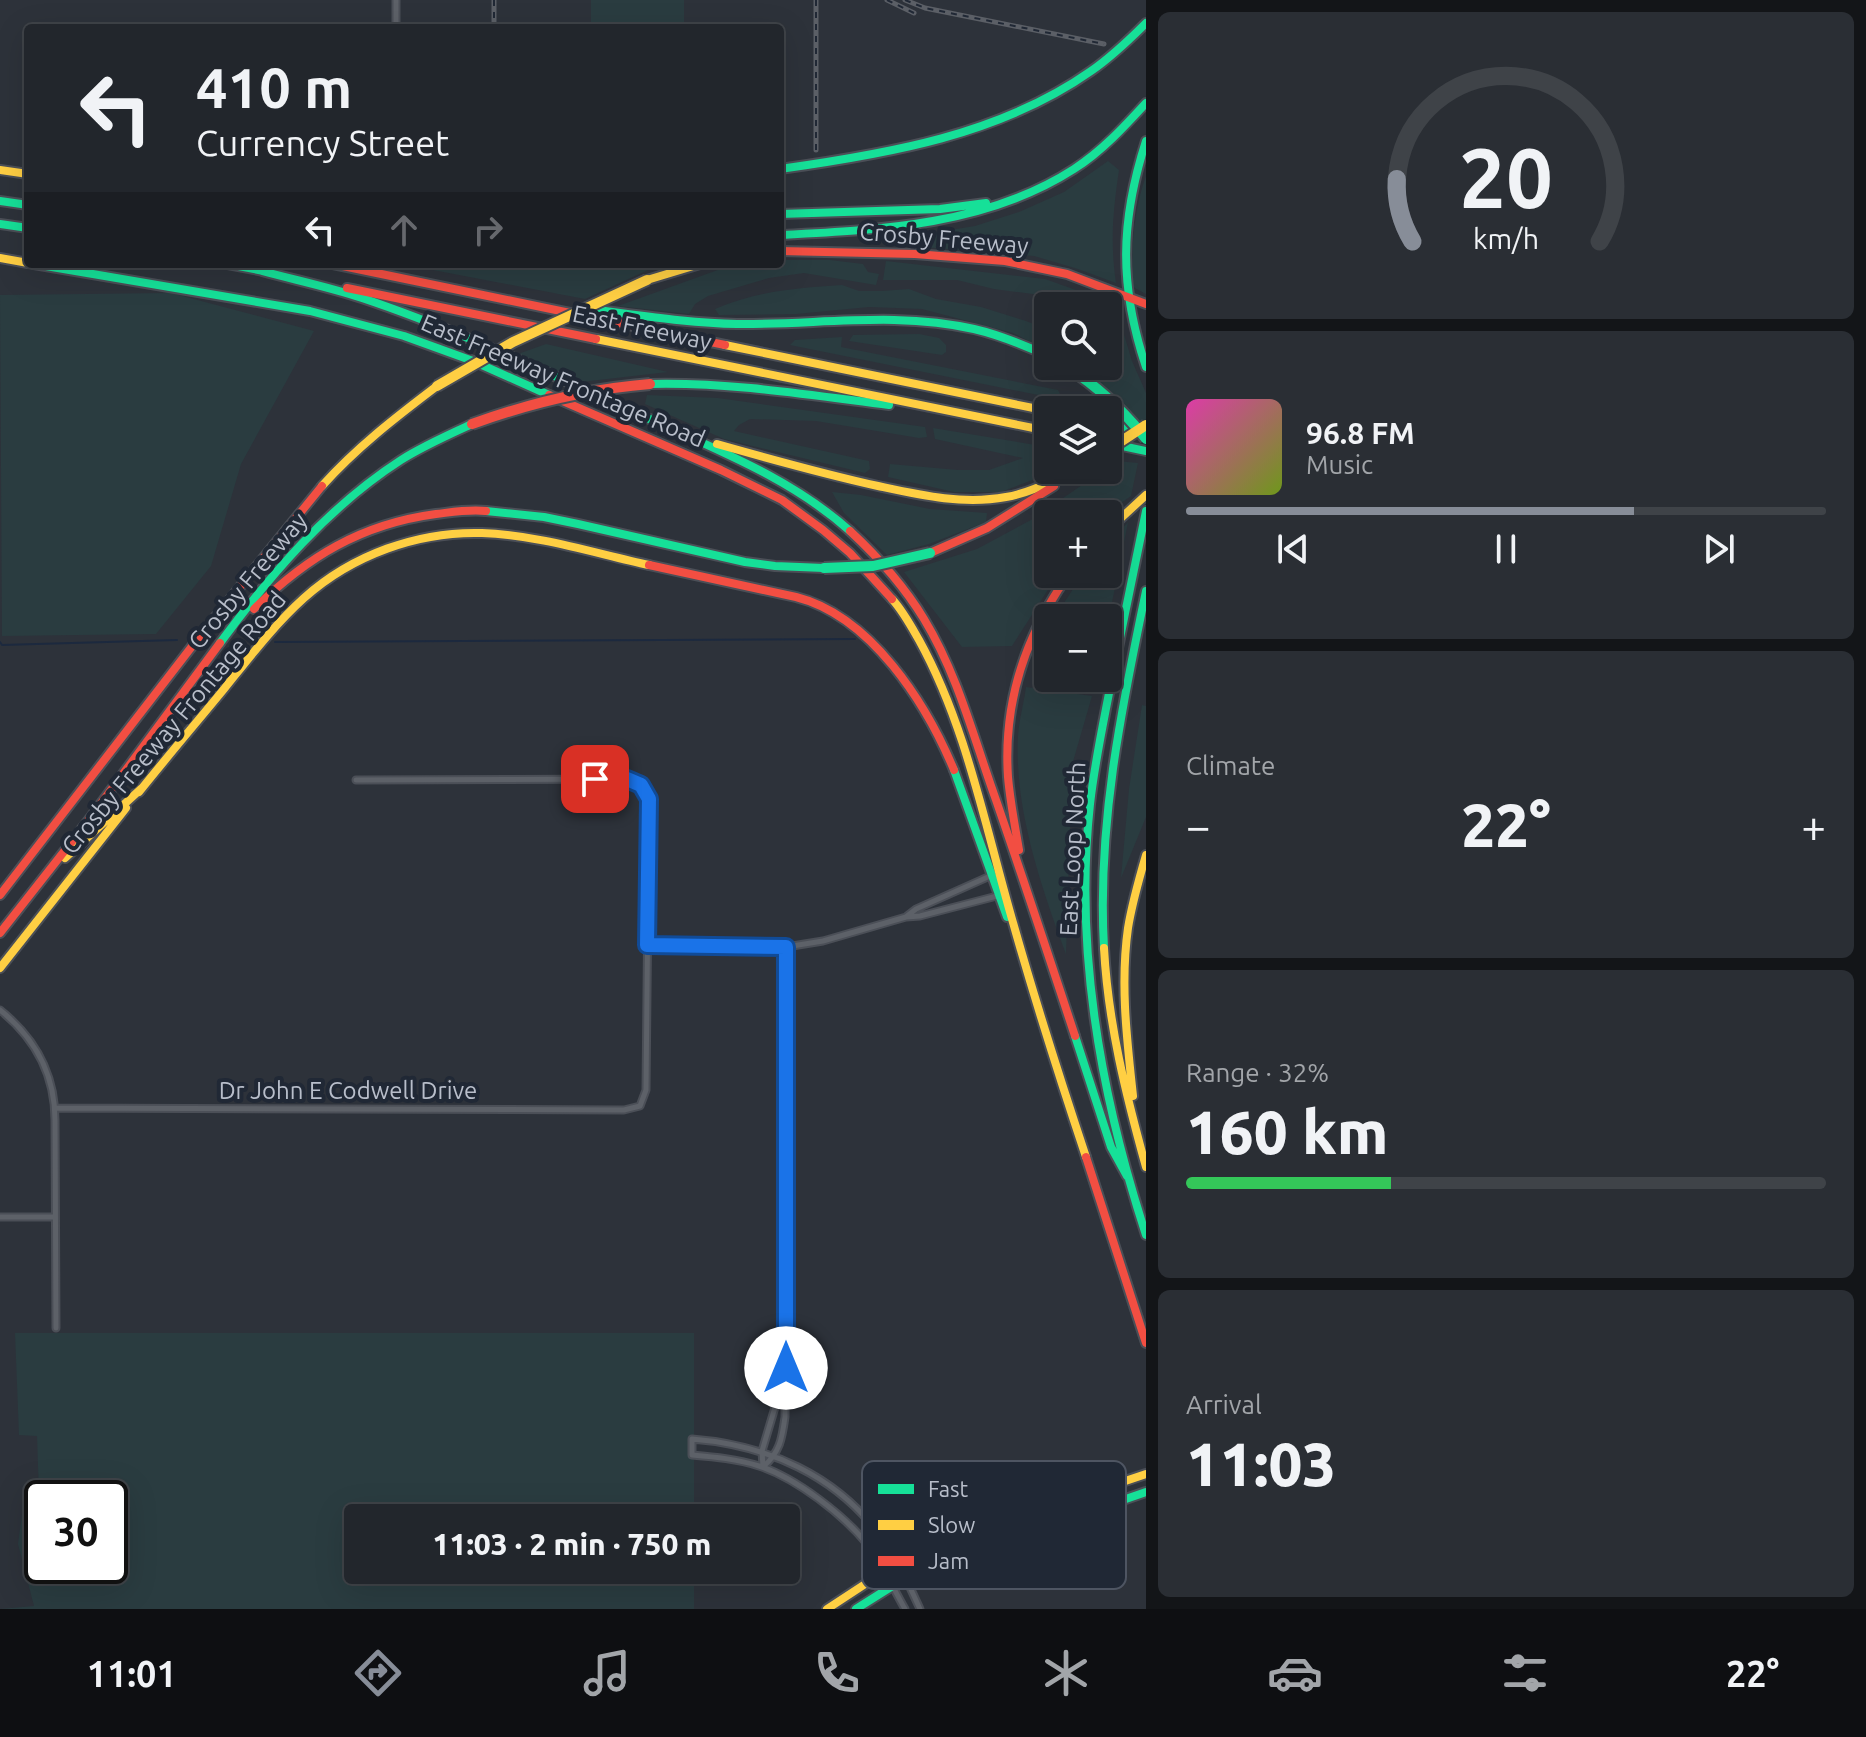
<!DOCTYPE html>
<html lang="en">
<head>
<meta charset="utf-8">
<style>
	body { margin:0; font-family:Ubuntu,sans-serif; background:#2a2e34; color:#f1f3f6; height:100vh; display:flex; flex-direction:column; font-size:30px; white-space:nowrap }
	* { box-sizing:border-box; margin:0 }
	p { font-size:26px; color:#a2a5a9 }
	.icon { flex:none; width:44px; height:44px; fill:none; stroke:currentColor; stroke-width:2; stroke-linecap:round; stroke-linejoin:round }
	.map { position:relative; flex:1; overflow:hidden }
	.drawer { display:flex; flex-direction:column; gap:12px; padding:12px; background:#131518; width:720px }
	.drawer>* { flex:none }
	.guide { position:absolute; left:24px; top:24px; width:760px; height:244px; border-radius:8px; box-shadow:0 8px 32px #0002,0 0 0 2px #3f4348; background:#22262c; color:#f1f3f6; overflow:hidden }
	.buttons { position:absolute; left:1034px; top:292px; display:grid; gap:16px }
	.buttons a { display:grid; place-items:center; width:88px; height:88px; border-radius:8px; background:#22262c; box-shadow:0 8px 32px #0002,0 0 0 2px #3f4348; font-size:40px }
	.speed { position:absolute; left:24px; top:1480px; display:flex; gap:16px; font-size:40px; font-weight:700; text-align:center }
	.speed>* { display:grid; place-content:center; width:104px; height:104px; border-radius:50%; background:#22262c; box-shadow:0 8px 32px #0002,0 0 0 2px #3f4348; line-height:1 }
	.speed .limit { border:4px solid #111; border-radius:12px; background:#fff; color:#111 }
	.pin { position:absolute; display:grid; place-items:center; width:68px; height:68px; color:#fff; margin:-34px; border-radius:16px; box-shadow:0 4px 12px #0006 }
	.me { position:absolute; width:88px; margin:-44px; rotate:0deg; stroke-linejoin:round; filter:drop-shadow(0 0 6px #0008) }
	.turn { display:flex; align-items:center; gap:28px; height:168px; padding:0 40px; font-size:36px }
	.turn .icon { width:104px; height:104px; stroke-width:2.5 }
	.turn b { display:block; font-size:56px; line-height:68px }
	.lanes { display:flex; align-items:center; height:76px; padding:0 40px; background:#0003; justify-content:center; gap:40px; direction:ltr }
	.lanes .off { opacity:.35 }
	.big { font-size:60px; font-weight:800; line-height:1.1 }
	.drawer .card { flex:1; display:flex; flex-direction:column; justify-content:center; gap:12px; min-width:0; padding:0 28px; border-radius:12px; background:#2a2e34 }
	.drawer .dial { align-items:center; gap:0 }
	.dial svg { height:208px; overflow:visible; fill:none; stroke:#3f4348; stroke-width:7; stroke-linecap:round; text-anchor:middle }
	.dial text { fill:#f1f3f6; stroke:none }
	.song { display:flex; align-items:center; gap:24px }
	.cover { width:96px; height:96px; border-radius:12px; background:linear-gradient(135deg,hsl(320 70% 55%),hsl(80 70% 35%)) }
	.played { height:8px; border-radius:4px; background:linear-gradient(90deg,#878d98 70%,#3f4348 70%) }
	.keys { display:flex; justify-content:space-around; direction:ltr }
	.heat { display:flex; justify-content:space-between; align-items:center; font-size:44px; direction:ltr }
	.charge { height:12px; border-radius:6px; background:linear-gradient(90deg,#34c759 32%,#3f4348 0) }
	.trip { position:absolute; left:344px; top:1504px; width:456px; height:80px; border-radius:8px; background:#22262c; box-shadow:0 8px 32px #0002,0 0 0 2px #3f4348; font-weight:800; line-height:80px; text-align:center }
	.tab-bar { display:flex; height:128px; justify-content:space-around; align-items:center; background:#0e0f12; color:#a2a5a9 }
	.tab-bar .icon { width:56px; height:56px }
	.tab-bar .selected { color:#878d98 }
	.tab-bar b { font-size:36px; color:#f1f3f6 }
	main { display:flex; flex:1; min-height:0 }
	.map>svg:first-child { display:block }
</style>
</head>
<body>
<main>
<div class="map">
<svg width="1146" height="1609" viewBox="0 0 1146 1609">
	<rect width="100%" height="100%" fill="#2d323a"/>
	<path fill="#2a3c40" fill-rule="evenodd" d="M 591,0 L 684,0 L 684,28 L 591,28 Z
		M 1108,161 L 1119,170 C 1113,211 1110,242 1116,283 L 1078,269 L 1034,256 L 886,244 L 887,235 L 932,233 L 975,226 L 1019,212 L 1064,192 Z
		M 1146,176 L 1146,294 L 1133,287 C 1131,249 1133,212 1146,176 Z
		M 780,260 L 830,260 L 863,264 L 868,272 L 879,274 L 876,285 L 804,273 L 769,278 L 708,296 L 695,304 L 689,314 L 618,306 L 726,267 L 747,264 L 780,264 Z
		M 886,261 L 1045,279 L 1121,306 L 1122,328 L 1132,361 L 1146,393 L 1146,419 L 1143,421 L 1137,420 L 1096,380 L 1074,366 L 1108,366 L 1108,363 L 1115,361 L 1108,327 L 1108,306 L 1074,306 L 1040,295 L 994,289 L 957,280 L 883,280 Z
		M 436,264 L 661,264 L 585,299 L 433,270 Z
		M 842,285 L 859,291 L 882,291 L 909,289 L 936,299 L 981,307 L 1026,321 L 1048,330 L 1048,351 L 1013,333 L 922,309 L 869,307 L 796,314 L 719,315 L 715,309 C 758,291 796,288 842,285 Z
		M 171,293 L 314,331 L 241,464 L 211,566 L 156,634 L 2,636 L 0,295 Z
		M 919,334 L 939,338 L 946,345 L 946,352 L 942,355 L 849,341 L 853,335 Z
		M 842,337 L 841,347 L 1058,390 L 1063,400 L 790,345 L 795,340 Z
		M 546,344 L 668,372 L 581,382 L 518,354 Z
		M 647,395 L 718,398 L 925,427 L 927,437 L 919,438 L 816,421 L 750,419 L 739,425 L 734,431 L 869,461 L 870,469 L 865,473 L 724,439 L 645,404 Z
		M 933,428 L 1048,447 L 1048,470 L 1058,470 L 1001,492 L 954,492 L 888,477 L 890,464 L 958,470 L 989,470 L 1023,458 L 935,439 Z
		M 1117,461 L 1138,463 L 1131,496 L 1105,514 L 1048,514 L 1048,574 L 1058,574 L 1012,646 L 962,647 L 904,572 L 977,549 L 1031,520 L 1104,470 L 1108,470 L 1108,468 Z
		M 832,492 L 861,495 L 930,509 L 987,513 L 986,522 L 929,544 L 887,555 L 844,513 Z
		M 1128,522 L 1108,622 L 1108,618 L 1054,618 L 1083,574 L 1108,574 L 1108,545 Z
		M 1026,687 L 1092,696 L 1072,765 L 1066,954 C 1041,887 1014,808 1018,736 C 1019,720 1024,703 1026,687 Z
		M 1142,705 L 1146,706 L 1146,817 L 1121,878 L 1129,789 Z
		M 15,1333 L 694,1333 L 694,1518 L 358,1518 L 358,1570 L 694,1570 L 694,1609 L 0,1609 L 34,1606 L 18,1544 L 23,1507 L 39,1495 L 37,1436 L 19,1435 ZM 42,1498 L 110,1498 L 110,1566 L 42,1566 Z"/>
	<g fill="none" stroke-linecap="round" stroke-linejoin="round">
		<path stroke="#1c293e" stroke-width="2" d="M 0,642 L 2,645 L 177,640
			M 275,642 L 855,639"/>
		<defs>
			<path id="street" d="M 396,28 L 396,0
				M 907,916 L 916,909 L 990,876
				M 647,945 L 786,947 L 823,941 L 906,917 L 920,916 L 997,896
				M 0,1010 C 35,1038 55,1074 55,1120 L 56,1328
				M 55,1108 L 624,1110 L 640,1106 L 646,1090 L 649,799 L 641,785 L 627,779 L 356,780
				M 0,1217 L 55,1217
				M 763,1467 C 780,1452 782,1439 785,1417 L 786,947
				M 763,1467 L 762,1451 L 784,1377
				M 905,1609 C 893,1588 883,1565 868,1545 C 844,1515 796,1478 759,1466 C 737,1459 715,1457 692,1455 L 692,1439 C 767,1445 837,1475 882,1538 C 898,1560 909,1585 920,1609"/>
			<path id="fast" d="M 1146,141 C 1120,222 1119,286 1146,367
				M 780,169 C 887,154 1000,135 1091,71 C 1111,57 1129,40 1146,23
				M 0,201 L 28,205
				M 780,214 L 940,209 L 986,203
				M 0,224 L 28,228
				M 780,235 C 881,230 987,225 1074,169 C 1102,151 1124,127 1146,103
				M 34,264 L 310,311 L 404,336 L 473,361 L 549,395
				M 228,264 L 269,272
				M 262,271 C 295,280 329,287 362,298 C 458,330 551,375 643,416 C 715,449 791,478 850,531
				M 580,308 C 632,314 685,323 737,324 C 816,325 897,311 974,329 C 1000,335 1024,345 1048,356
				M 650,384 C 730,382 810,395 889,405
				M 1108,424 L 1144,431
				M 1108,443 L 1146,451
				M 486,511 L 544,517 L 578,524 L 745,562 L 775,566 L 824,568
				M 1146,511 C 1135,565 1124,618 1113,672 C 1105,716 1095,759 1090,804 C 1074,950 1101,1097 1146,1235
				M 220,643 C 271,574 328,507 401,460 C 423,446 448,435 472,424
				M 954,770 L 1007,917
				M 1104,948 C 1097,827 1121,710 1146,591
				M 1075,1036 L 1111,1147 L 1127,1176
				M 856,1609 L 894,1585 L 955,1558 L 1146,1492"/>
			<path id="slow" d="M 0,170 L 28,174
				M 0,258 L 28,263
				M 647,280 L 700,264
				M 596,339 L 1048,431
				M 725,345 L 1048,411
				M 717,444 C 770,459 824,474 878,486 C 920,495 963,505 1006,497 C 1031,493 1053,480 1075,470
				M 322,486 C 356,448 396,417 437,386
				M 1108,530 L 1146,495
				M 892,599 C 903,611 911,626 919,640 C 965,723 984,821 1010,912 C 1033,994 1059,1076 1086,1157
				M 139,792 C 167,757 196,723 224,689 C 249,658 274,625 304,598 C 352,555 418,531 482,533 C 539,535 594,553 649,565
				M 65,858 L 142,788
				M 1104,948 C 1108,1023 1126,1095 1146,1167
				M 0,968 L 126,808
				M 1133,1096 C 1127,1040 1120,984 1128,928 C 1132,903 1139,879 1146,855
				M 827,1609 L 885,1571 L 956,1538 L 1146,1474"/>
			<path id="jam" d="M 780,251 L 915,254 L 1005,261 L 1067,274 L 1146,304
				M 333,264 L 725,345
				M 347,288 L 596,339
				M 549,395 L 721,470 L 782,500 L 823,530 L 850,553 L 892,599
				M 850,531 C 878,557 904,586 924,619 C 958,675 974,739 996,800 C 1023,878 1049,957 1075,1036
				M 930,553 L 987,528 L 1054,486
				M 649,565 L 796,597 C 871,616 926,703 954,770
				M 254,609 C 307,557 361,524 436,514 C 453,512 469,509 486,511
				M 1019,850 C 1015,826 1010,801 1008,777 C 1003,702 1026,634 1069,574
				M 0,895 L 200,636 L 322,486
				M 0,933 L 88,821 L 220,643
				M 1086,1157 L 1146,1343"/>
		</defs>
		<use href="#street" stroke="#4b4f57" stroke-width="9"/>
		<use href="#fast" stroke="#4b4f57" stroke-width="12"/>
		<use href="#slow" stroke="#4b4f57" stroke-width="12"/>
		<use href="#jam" stroke="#4b4f57" stroke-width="12"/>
		<use href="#street" stroke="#5d6168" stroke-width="5"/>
		<use href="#fast" stroke="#16e098" stroke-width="8"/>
		<use href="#slow" stroke="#ffcf43" stroke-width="8"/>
		<use href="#jam" stroke="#f24e42" stroke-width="8"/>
		<defs>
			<path id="rail" d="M 494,0 L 494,28
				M 887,0 L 914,13
				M 905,0 L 925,8 L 1104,44
				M 816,150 L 816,0"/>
		</defs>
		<use href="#rail" stroke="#5b5f66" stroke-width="5"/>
		<use href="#rail" stroke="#202835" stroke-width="2" stroke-dasharray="6" stroke-linecap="butt"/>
		<defs>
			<path id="fast-bridge" d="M 1066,366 C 1097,386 1123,410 1146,439
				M 824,568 L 873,566 L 930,553"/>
			<path id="slow-bridge" d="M 437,386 L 513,342 L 647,280
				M 1108,450 L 1146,425"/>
			<path id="jam-bridge" d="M 472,424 C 530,403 588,389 650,384"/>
		</defs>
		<use href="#fast-bridge" stroke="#4a4e55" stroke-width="14" stroke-linecap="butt"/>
		<use href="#slow-bridge" stroke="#4a4e55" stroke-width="14" stroke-linecap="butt"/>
		<use href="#jam-bridge" stroke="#4a4e55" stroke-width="14" stroke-linecap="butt"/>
		<use href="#fast-bridge" stroke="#16e098" stroke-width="10"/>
		<use href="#slow-bridge" stroke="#ffcf43" stroke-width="10"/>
		<use href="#jam-bridge" stroke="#f24e42" stroke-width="10"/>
	</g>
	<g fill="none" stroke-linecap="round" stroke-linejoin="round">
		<defs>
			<path id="route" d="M 595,779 L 627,779 L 641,785 L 649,799 L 647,945 L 786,947 L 786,1368"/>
		</defs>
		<use href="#route" stroke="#114b97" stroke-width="20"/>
		<use href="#route" stroke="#1a73e8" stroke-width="14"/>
	</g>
	<g text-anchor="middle" stroke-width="8" stroke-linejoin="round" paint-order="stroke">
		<g font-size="24" fill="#b8beca" stroke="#202835">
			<text transform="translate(944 239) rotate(5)" y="8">Crosby Freeway</text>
			<text transform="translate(642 328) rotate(12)" y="8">East Freeway</text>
			<text transform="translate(563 381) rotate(23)" y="8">East Freeway Frontage Road</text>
			<text transform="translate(248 581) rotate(-50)" y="8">Crosby Freeway</text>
			<text transform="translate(174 723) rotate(-50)" y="8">Crosby Freeway Frontage Road</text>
			<text transform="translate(1073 849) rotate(-87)" y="8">East Loop North</text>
			<text x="348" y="1099">Dr John E Codwell Drive</text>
		</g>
	</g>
	<rect x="862" y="1461" width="264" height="128" rx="12" fill="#202835" stroke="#4e5562" stroke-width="2"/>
	<rect x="878" y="1484" width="36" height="10" fill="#16e098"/>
	<rect x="878" y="1520" width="36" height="10" fill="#ffcf43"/>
	<rect x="878" y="1556" width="36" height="10" fill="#f24e42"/>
	<g font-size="22" fill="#b8beca">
		<text x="928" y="1497">Fast</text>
		<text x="928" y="1533">Slow</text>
		<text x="928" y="1569">Jam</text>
	</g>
</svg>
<div class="buttons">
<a><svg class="icon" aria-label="search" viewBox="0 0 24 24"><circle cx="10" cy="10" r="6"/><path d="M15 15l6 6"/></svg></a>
<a><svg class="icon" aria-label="layers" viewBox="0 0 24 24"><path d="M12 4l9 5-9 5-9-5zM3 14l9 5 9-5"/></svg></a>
<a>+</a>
<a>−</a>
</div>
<div class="speed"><div class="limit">30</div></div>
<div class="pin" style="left:595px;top:779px;background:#d93025"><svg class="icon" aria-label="arrive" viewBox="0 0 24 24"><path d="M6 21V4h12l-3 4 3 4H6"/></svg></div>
<svg class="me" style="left:786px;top:1368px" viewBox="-20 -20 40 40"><circle r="19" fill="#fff"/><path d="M0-13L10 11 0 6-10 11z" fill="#1a73e8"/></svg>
<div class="trip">11:03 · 2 min · 750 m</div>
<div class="guide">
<div class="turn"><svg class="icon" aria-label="left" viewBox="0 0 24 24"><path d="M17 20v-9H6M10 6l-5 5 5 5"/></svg><div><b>410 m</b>Currency Street</div></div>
<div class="lanes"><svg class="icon" aria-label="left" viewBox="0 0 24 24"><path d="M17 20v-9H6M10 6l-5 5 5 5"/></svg><svg class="icon off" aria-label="ahead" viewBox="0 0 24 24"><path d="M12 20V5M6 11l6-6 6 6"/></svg><svg class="icon off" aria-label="right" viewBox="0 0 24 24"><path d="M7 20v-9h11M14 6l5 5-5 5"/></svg></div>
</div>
</div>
<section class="drawer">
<div class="card dial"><svg viewBox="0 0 100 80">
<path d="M14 69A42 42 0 1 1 86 69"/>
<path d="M14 69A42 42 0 0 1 8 45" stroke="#878d98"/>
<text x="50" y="56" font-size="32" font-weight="700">20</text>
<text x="50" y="72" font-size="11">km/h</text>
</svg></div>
<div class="card">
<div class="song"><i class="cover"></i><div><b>96.8 FM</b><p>Music</p></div></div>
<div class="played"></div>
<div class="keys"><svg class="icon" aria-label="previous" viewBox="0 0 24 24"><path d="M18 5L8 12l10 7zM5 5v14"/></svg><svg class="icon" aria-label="pause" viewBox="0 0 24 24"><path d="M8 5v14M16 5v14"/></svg><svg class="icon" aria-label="next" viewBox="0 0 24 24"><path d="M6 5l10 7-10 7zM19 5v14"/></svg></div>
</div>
<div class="card"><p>Climate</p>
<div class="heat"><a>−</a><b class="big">22°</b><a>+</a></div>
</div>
<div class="card"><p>Range · 32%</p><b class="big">160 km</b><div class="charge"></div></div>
<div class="card"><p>Arrival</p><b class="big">11:03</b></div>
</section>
</main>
<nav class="tab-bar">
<b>11:01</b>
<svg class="icon selected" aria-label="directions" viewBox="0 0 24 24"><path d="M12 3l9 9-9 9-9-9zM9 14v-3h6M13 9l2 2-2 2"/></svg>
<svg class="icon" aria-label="music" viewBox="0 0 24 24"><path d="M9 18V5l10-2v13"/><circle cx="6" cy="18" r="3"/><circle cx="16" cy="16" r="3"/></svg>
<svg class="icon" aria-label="phone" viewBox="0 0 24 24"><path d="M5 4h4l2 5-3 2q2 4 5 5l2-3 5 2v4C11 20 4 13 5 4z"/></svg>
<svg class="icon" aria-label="climate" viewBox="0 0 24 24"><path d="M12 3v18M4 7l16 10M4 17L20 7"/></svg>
<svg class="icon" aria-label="car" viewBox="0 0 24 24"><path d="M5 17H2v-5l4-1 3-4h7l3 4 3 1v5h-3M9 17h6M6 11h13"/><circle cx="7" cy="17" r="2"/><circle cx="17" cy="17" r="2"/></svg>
<svg class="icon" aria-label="filters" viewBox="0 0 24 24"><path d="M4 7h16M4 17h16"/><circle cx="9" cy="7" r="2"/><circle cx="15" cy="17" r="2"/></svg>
<b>22°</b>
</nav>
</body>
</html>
